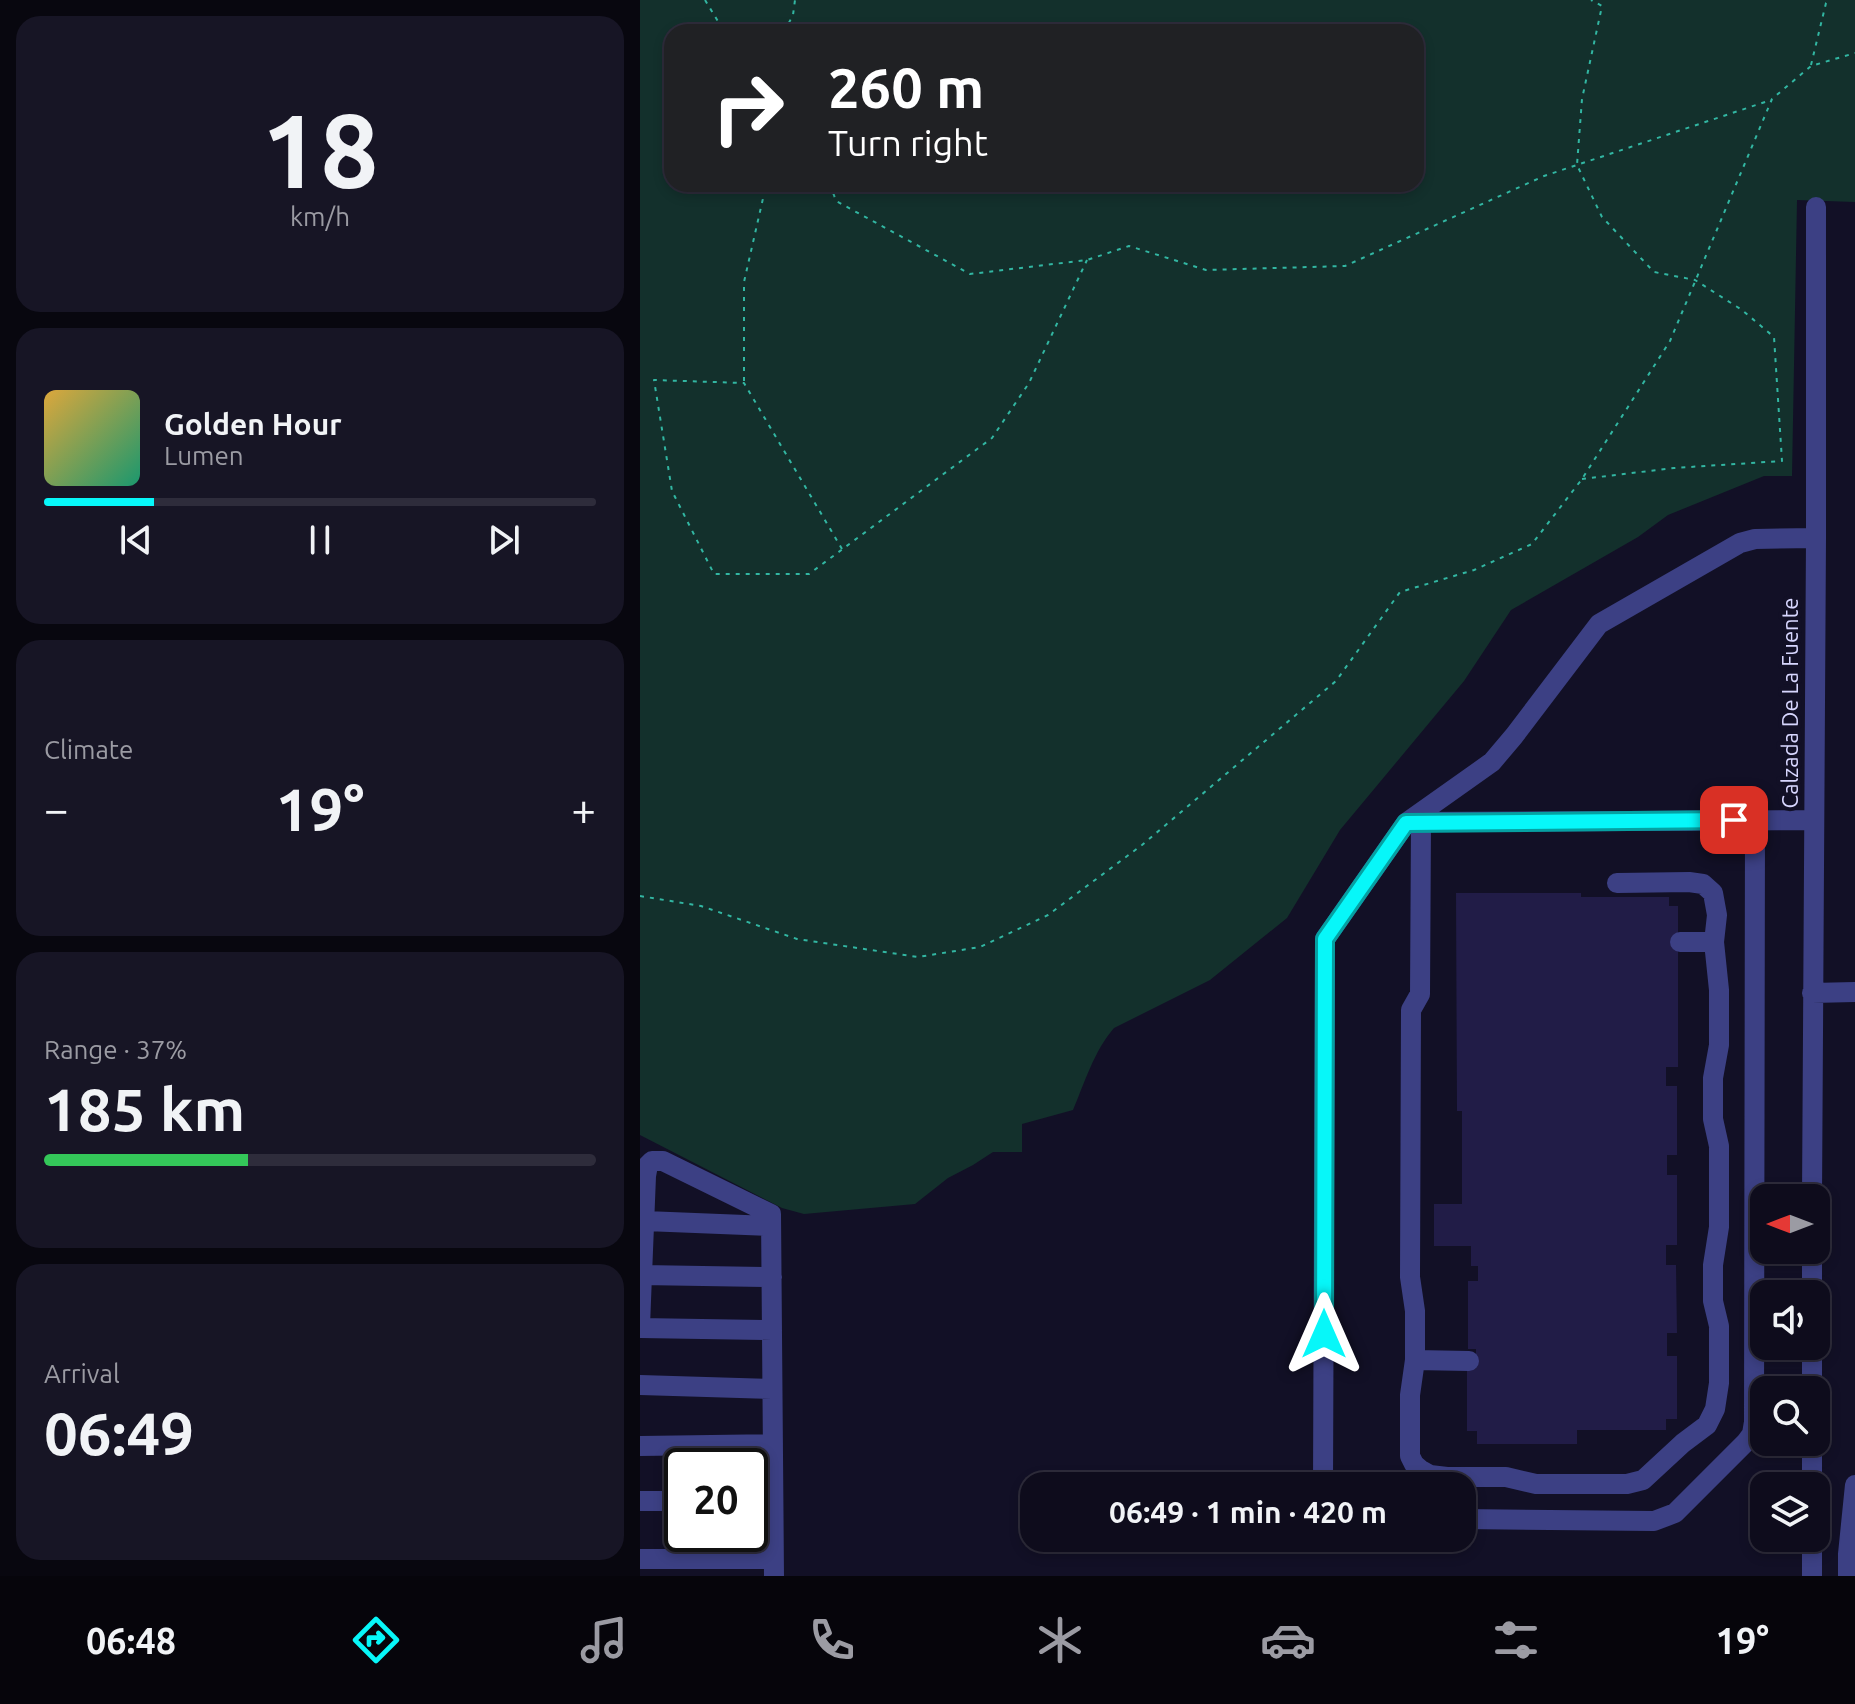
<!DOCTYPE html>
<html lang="en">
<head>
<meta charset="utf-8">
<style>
	body { margin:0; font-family:Ubuntu,sans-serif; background:#171525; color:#f1f3f6; height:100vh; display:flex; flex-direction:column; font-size:30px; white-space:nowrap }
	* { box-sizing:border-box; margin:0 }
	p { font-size:26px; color:#9b9ba3 }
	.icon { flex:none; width:44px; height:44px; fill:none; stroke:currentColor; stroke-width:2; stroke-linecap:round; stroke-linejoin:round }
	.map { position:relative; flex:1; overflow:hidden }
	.details { display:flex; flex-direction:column; gap:16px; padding:16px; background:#08070f; width:640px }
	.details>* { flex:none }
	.banner { position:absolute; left:24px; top:24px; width:760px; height:168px; border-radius:24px; box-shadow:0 4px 12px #0003,0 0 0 2px #2e2c3b; background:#202124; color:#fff; overflow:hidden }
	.needle { width:52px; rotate:270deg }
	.tools { position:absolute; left:1110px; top:1184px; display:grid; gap:16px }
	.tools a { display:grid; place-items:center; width:80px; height:80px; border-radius:16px; background:#0e0c1c; box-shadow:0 4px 12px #0003,0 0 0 2px #2e2c3b; font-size:40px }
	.speed { position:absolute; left:24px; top:1448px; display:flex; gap:16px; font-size:40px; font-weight:700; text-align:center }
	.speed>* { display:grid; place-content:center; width:104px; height:104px; border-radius:50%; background:#0e0c1c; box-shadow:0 4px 12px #0003,0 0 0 2px #2e2c3b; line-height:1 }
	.speed .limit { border:4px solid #111; border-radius:12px; background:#fff; color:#111 }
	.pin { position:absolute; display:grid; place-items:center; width:68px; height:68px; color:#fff; margin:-34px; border-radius:16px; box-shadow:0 4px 12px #0006 }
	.me { position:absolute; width:88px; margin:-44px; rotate:0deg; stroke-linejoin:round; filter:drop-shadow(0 0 6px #0008) }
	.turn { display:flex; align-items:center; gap:28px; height:168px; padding:0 32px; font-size:36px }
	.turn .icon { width:104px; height:104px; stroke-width:2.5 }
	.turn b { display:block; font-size:56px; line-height:68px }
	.big { font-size:60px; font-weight:700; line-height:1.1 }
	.details .card { flex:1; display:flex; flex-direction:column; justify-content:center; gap:12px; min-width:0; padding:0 28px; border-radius:24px; background:#171525 }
	.details .dial { align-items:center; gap:0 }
	.dial b { font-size:104px; line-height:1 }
	.song { display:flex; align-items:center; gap:24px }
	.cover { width:96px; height:96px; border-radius:12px; background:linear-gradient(135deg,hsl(40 70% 55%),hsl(160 70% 35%)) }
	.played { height:8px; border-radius:4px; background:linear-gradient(90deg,#07f7f9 20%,#2e2c3b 20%) }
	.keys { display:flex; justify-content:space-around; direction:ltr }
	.heat { display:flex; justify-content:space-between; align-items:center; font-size:44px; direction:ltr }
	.charge { height:12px; border-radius:6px; background:linear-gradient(90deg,#34c759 37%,#2e2c3b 0) }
	.trip { position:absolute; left:380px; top:1472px; width:456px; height:80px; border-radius:24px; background:#0e0c1c; box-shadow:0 4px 12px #0003,0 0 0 2px #2e2c3b; font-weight:700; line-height:80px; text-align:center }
	.dock { display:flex; height:128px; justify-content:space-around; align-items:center; background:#06050b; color:#9b9ba3 }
	.dock .icon { width:56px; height:56px }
	.dock .current { color:#07f7f9 }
	.dock b { font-size:36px; color:#f1f3f6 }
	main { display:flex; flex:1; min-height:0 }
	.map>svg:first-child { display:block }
</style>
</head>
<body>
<main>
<section class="details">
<div class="card dial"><b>18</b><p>km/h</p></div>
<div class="card">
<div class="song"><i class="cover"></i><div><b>Golden Hour</b><p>Lumen</p></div></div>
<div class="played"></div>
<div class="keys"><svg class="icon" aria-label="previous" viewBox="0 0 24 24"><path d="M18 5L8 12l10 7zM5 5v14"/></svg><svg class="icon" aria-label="pause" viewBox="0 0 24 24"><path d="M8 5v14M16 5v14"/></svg><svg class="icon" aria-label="next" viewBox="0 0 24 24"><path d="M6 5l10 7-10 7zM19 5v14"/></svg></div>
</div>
<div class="card"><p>Climate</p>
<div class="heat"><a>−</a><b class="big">19°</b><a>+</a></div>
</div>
<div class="card"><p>Range · 37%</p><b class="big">185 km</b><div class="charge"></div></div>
<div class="card"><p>Arrival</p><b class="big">06:49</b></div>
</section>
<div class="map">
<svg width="1215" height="1576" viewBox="0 0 1215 1576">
	<rect width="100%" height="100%" fill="#121026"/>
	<path fill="#13302c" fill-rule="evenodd" d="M 0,0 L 1215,0 L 1215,202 L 1157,200 L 1152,476 L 1124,476 L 1028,515 L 998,537 L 871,610 L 824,681 L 700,830 L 647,918 L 570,980 L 474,1028 C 454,1051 445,1082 433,1110 L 382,1124 L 382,1152 L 353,1152 L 333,1165 L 308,1178 L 275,1204 L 164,1214 L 142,1208 L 0,1135 ZM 32,32 L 776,32 L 776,184 L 32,184 Z"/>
	<path fill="#211c47" d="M 816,893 L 941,893 L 941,897 L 1029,897 L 1029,906 L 1038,906 L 1038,1067 L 1026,1067 L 1026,1086 L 1037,1086 L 1037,1155 L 1027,1155 L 1027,1175 L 1037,1175 L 1037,1245 L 1026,1245 L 1026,1265 L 1036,1265 L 1037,1333 L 1027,1333 L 1027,1356 L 1037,1356 L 1037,1419 L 1026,1419 L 1026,1430 L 937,1430 L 937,1444 L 837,1444 L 837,1431 L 827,1431 L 827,1369 L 836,1369 L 836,1349 L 828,1349 L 828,1281 L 838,1281 L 838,1266 L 831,1266 L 831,1246 L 794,1246 L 794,1204 L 822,1204 L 822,1111 L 817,1111 Z"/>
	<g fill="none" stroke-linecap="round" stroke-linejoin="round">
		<path stroke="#32b6a2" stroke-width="2" stroke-dasharray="4 6" stroke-linecap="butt" d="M 65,0 L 79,23 L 90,32
			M 144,32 L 153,15 L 155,0
			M 1171,65 L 1186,3 L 1189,0
			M 190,184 L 196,201 L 330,274 L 447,260 L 489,246 L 566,270 L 705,266 L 904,176 L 1131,100
			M 104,381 L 104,282 L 124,194 L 124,184
			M 942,479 L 1034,468 L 1142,461 L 1134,337 L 1102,310 L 1055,280 L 1014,272 L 962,217 L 937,165 L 942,99 L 962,6 L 951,0
			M 202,549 L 104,383 L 14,380 L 32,491 L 74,574 L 169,574 L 352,438 L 389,383 L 447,260
			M 0,896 L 61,906 L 157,939 L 278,957 L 340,947 L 408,915 L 502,845 L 696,681 L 760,592 L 834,570 L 892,544 L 942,479 L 1030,341 L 1132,99 L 1171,66 L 1215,53"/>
		<path stroke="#3c4084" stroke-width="20" d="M 770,822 L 1174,820
			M 781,822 L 780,994 L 771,1010 L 770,1277 L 775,1311 L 775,1360 L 770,1395 L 770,1456 L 774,1464 L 781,1470 L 790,1475 L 807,1477 L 866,1477 L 896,1484 L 987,1484 L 1003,1480 L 1043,1443 L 1067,1425 L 1075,1409 L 1079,1383 L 1079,1326 L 1073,1301 L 1073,1265 L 1079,1227 L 1079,1146 L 1073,1119 L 1073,1078 L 1079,1045 L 1079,990 L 1074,942 L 1077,915 L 1073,893 L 1063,884 L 1049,882 L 977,883
			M 1040,942 L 1074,942
			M 1172,993 L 1215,992
			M 1172,1198 L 1176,538 L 1176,207
			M 5,1221 L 131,1226
			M 2,1275 L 6,1176 L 8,1165 L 12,1161 L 23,1161 L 131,1214 L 134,1576
			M 1172,1294 L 1172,1250
			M 0,1326 L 2,1275 L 132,1277
			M 0,1328 L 132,1330
			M 775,1360 L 829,1361
			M 0,1385 L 132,1389
			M 1172,1390 L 1172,1346
			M 0,1446 L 133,1444
			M 683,1486 L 685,939 L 766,823 L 852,762 L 874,736 L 959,624 L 1100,543 L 1115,539 L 1176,538
			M 1172,1486 L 1172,1442
			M 0,1501 L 42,1501
			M 110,1501 L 133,1501
			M 822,1519 L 1014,1521 L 1035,1513 L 1106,1442 L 1112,1434 L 1114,1422 L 1115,820
			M 0,1559 L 133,1559
			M 1172,1576 L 1172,1538
			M 1208,1576 L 1208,1554 L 1215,1485"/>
	</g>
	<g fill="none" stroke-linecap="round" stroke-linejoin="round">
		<defs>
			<path id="route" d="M 684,1334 L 685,939 L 766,823 L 1094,820"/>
		</defs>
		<use href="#route" stroke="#05a1a2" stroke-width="20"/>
		<use href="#route" stroke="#07f7f9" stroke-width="14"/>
	</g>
	<g text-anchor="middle" stroke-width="8" stroke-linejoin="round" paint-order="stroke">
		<g font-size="22" fill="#d7d6fe" stroke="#121026">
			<text transform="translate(1150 703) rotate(-90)" y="8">Calzada De La Fuente</text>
		</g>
	</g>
</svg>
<div class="tools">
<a><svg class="needle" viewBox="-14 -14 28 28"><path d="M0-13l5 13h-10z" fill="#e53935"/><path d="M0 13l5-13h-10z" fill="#9b9ba3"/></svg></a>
<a><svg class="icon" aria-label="sound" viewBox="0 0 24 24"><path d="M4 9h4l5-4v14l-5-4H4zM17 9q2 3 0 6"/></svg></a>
<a><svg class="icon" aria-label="search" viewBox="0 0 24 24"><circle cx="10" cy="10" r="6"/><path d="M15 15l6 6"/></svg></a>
<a><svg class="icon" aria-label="layers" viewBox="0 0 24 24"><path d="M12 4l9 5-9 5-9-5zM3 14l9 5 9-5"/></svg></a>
</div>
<div class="speed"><div class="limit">20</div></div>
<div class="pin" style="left:1094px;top:820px;background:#d93025"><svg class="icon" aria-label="arrive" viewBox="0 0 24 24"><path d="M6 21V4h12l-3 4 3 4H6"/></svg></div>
<svg class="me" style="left:684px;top:1334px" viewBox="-20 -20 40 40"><path d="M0-17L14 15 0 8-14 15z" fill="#07f7f9" stroke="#fff" stroke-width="4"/></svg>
<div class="trip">06:49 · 1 min · 420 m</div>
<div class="banner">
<div class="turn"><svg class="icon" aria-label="right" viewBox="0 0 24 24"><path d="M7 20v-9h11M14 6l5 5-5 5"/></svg><div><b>260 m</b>Turn right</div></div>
</div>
</div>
</main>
<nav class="dock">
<b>06:48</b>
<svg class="icon current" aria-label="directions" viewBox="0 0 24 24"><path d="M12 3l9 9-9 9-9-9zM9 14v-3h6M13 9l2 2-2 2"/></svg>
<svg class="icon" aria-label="music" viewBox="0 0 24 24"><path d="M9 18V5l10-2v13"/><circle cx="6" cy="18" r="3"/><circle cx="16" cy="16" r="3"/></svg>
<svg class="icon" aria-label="phone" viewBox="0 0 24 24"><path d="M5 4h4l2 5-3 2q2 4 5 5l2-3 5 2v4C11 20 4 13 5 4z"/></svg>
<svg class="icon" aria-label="climate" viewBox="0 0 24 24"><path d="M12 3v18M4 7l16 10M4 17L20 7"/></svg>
<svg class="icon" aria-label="car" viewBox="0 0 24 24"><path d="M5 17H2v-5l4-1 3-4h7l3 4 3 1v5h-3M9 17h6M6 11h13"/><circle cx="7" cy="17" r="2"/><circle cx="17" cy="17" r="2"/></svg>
<svg class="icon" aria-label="filters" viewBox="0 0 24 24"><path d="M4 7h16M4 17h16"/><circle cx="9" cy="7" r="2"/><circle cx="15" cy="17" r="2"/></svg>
<b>19°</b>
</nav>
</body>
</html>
